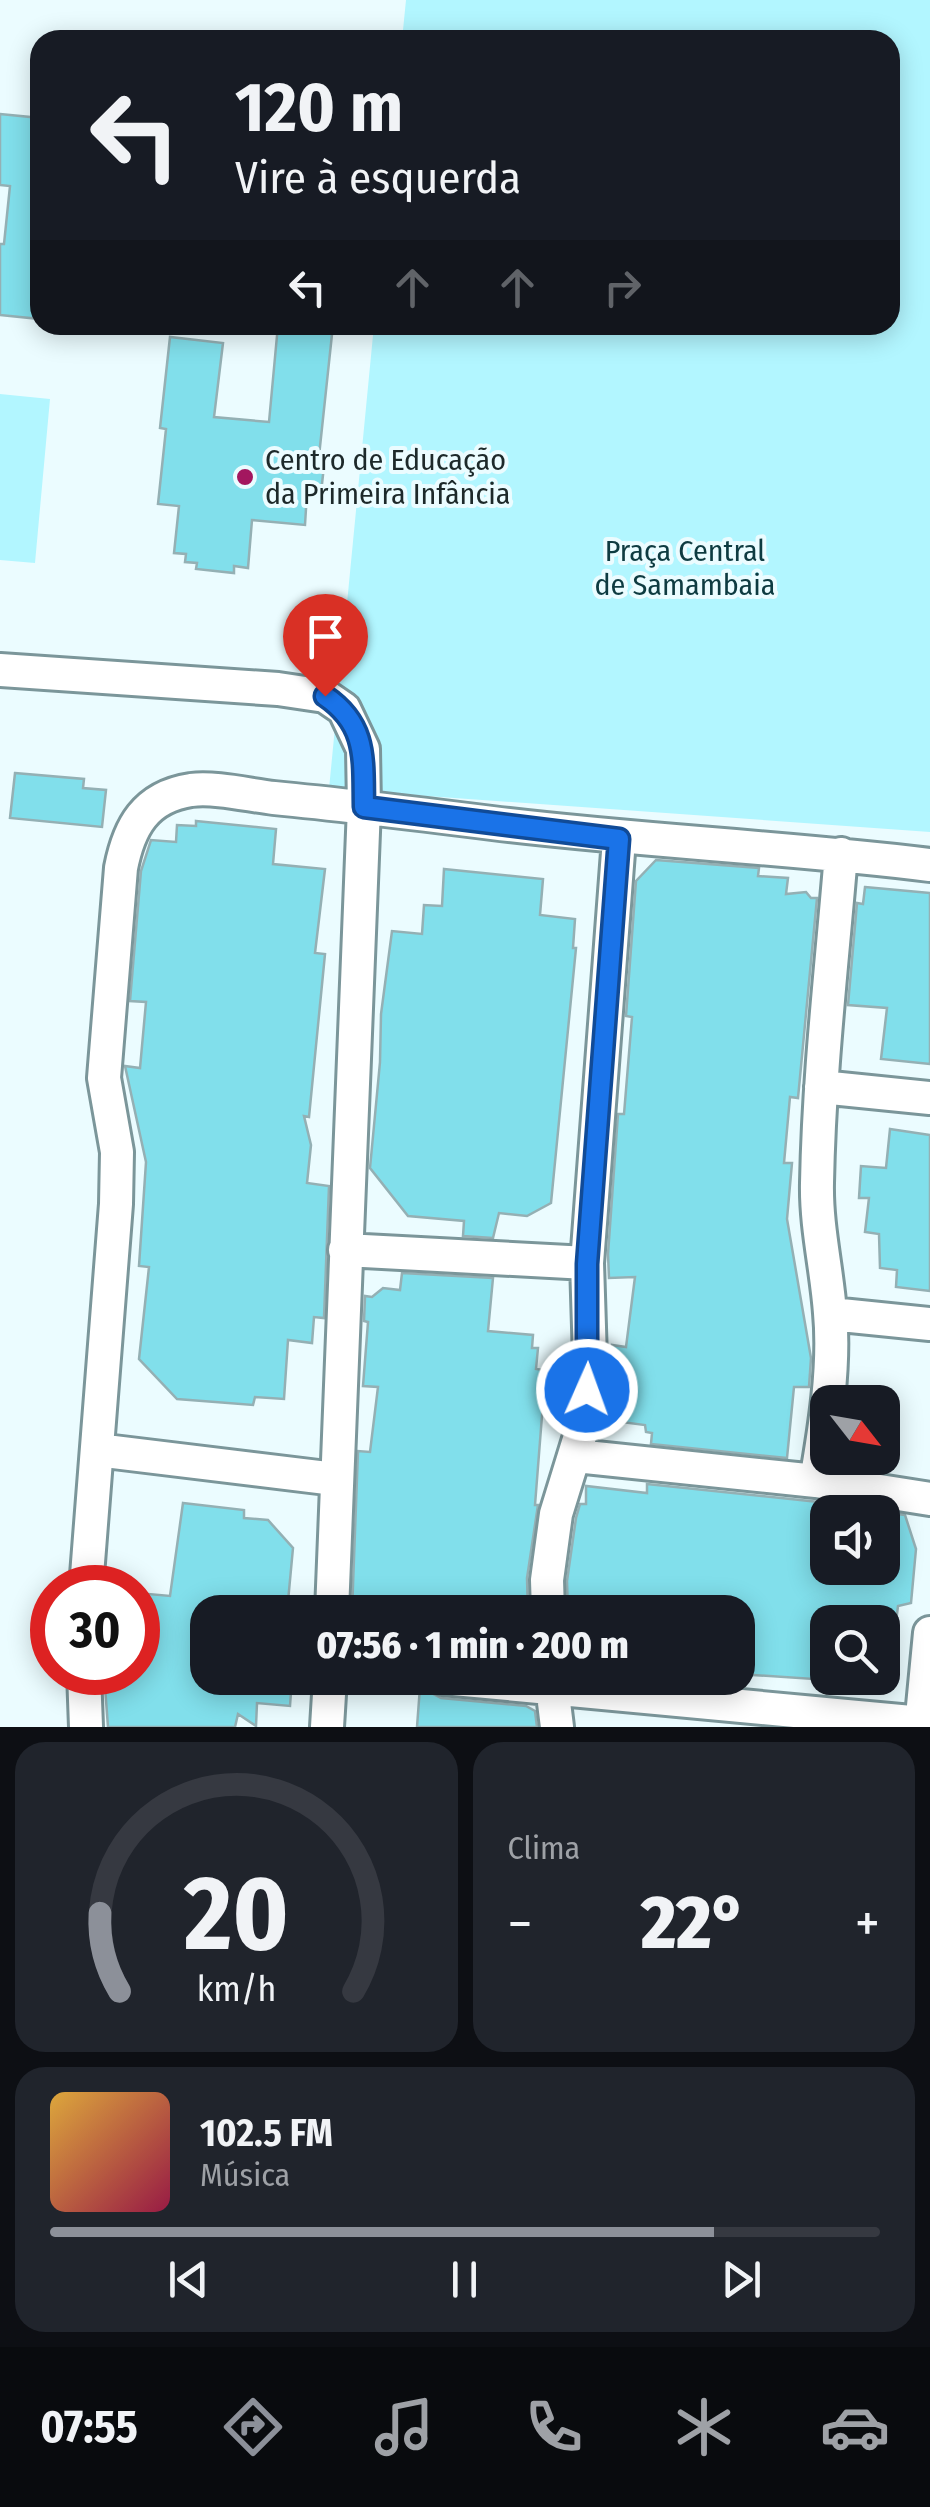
<!DOCTYPE html>
<html lang="pt">
<head>
<meta charset="utf-8">
<style>
	body { margin:0; font-family:"Fira Sans Condensed",sans-serif; background:#20242c; color:#f1f3f6; height:100vh; display:flex; flex-direction:column; font-size:38px; white-space:nowrap }
	* { box-sizing:border-box; margin:0 }
	p { font-size:32px; color:#9ea1a6 }
	.icon { flex:none; width:55px; height:55px; fill:none; stroke:currentColor; stroke-width:2; stroke-linecap:round; stroke-linejoin:round }
	.map { position:relative; height:1727px; overflow:hidden }
	.drawer { display:flex; flex-direction:column; gap:15px; padding:15px; background:#0d0f14; flex:1 }
	.drawer>* { flex:none }
	.guide { position:absolute; left:30px; top:30px; width:870px; height:305px; border-radius:30px; box-shadow:0 5px 25px #0003; background:#171b24; color:#f1f3f6; overflow:hidden }
	.needle { width:65px; rotate:121deg }
	.tools { position:absolute; left:810px; top:1385px; display:grid; gap:20px }
	.tools a { display:grid; place-items:center; width:90px; height:90px; border-radius:20px; background:#171b24; box-shadow:0 5px 25px #0003; font-size:50px }
	.speed { position:absolute; left:30px; top:1565px; display:flex; gap:20px; font-size:50px; font-weight:700; text-align:center }
	.speed>* { display:grid; place-content:center; width:130px; height:130px; border-radius:50%; background:#171b24; box-shadow:0 5px 25px #0003; line-height:1 }
	.speed .limit { border:15px solid #d22; background:#fff; color:#111 }
	.pin { position:absolute; display:grid; place-items:center; width:85px; height:85px; color:#fff; margin:-102px -42px; border-radius:50% 50% 50% 0; rotate:-45deg; box-shadow:0 0 10px #0007 }
	.pin .icon { rotate:45deg }
	.me { position:absolute; width:110px; margin:-55px; rotate:2deg; stroke-linejoin:round; filter:drop-shadow(0 0 8px #0008) }
	.turn { display:flex; align-items:center; gap:35px; height:210px; padding:0 40px; font-size:45px }
	.turn .icon { width:130px; height:130px; stroke-width:2.5 }
	.turn b { display:block; font-size:70px; line-height:85px }
	.lanes { display:flex; align-items:center; height:95px; padding:0 40px; background:#0003; justify-content:center; gap:50px; direction:ltr }
	.lanes .off { opacity:.35 }
	.big { font-size:75px; font-weight:800; line-height:1.1 }
	.drawer .widget { flex:1; display:flex; flex-direction:column; justify-content:center; gap:15px; min-width:0; padding:0 35px; border-radius:30px; background:#20242c }
	.drawer .dial { align-items:center; gap:0 }
	.dial svg { height:260px; overflow:visible; fill:none; stroke:#363941; stroke-width:7; stroke-linecap:round; text-anchor:middle }
	.dial text { fill:#f1f3f6; stroke:none }
	.song { display:flex; align-items:center; gap:30px }
	.cover { width:120px; height:120px; border-radius:15px; background:linear-gradient(135deg,hsl(40 70% 55%),hsl(340 70% 35%)) }
	.played { height:10px; border-radius:5px; background:linear-gradient(90deg,#8c9099 80%,#363941 80%) }
	.keys { display:flex; justify-content:space-around; direction:ltr }
	.heat { display:flex; justify-content:space-between; align-items:center; font-size:55px; direction:ltr }
	.drawer .tiles { flex:1; display:grid; gap:15px; grid-template-columns:1fr 1fr }
	.widget:last-child { grid-column:span 2 }
	.trip { position:absolute; left:190px; top:1595px; width:565px; height:100px; border-radius:30px; background:#171b24; box-shadow:0 5px 25px #0003; font-weight:800; line-height:100px; text-align:center }
	.dock { display:flex; height:160px; justify-content:space-around; align-items:center; background:#090b0e; color:#9ea1a6 }
	.dock .icon { width:70px; height:70px }
	.dock .current { color:#8c9099 }
	.dock b { font-size:45px; color:#f1f3f6 }
	.map>svg:first-child { display:block }
</style>
</head>
<body>
<div class="map">
<svg width="930" height="1727" viewBox="0 0 930 1727">
	<rect width="100%" height="100%" fill="#ebfcff"/>
	<path fill="#b2f6ff" d="M 406,0 L 930,0 L 930,832 L 329,789 L 374,325 L 890,325 L 890,40 L 402,40 Z
		M 0,394 L 50,399 L 35,563 L 0,560 Z"/>
	<path fill="#81dfeb" stroke="#94b0b4" stroke-width="2.5" d="M 0,114 L 40,118 L 40,319 L 0,315 L 0,244 L 4,244 L 10,186 L 0,185 Z
		M 278,325 L 333,325 L 319,456 L 325,457 L 321,493 L 307,492 L 305,525 L 252,520 L 248,568 L 234,566 L 234,573 L 196,569 L 197,563 L 185,562 L 186,554 L 174,553 L 179,506 L 158,504 L 166,429 L 160,428 L 170,337 L 223,343 L 214,417 L 269,422 Z
		M 15,773 L 84,779 L 83,788 L 106,790 L 102,827 L 10,818 Z
		M 196,821 L 276,829 L 273,864 L 325,869 L 315,953 L 325,954 L 309,1117 L 304,1116 L 311,1145 L 307,1183 L 329,1186 L 324,1318 L 314,1317 L 312,1343 L 288,1340 L 284,1399 L 255,1397 L 253,1405 L 177,1399 L 139,1359 L 149,1267 L 139,1266 L 146,1162 L 125,1066 L 140,1068 L 146,1002 L 130,1001 L 141,871 L 151,840 L 176,842 L 177,825 L 196,826 Z
		M 656,860 L 759,868 L 758,876 L 788,878 L 786,894 L 806,892 L 811,898 L 817,898 L 798,1098 L 790,1097 L 784,1163 L 792,1163 L 787,1219 L 811,1358 L 809,1387 L 794,1387 L 787,1458 L 651,1444 L 652,1433 L 646,1432 L 645,1425 L 606,1420 L 612,1345 L 626,1347 L 635,1277 L 609,1278 L 608,1254 L 618,1114 L 624,1114 L 632,1017 L 626,1016 L 636,881 Z
		M 444,869 L 543,879 L 540,915 L 575,919 L 573,948 L 576,948 L 551,1203 L 527,1216 L 499,1213 L 493,1238 L 463,1236 L 464,1221 L 408,1216 L 370,1168 L 380,1062 L 381,1014 L 392,931 L 422,934 L 424,905 L 442,906 Z
		M 865,887 L 930,893 L 930,1064 L 881,1059 L 887,1008 L 848,1005 L 857,903 L 863,904 Z
		M 890,1129 L 930,1135 L 930,1291 L 896,1287 L 897,1270 L 880,1268 L 879,1234 L 865,1232 L 869,1198 L 859,1198 L 861,1166 L 886,1168 Z
		M 402,1273 L 493,1278 L 488,1331 L 533,1335 L 532,1348 L 538,1348 L 536,1369 L 544,1370 L 543,1403 L 535,1505 L 538,1505 L 527,1578 L 528,1612 L 352,1612 L 358,1451 L 370,1452 L 378,1387 L 363,1386 L 368,1322 L 364,1321 L 365,1296 L 372,1297 L 383,1288 L 400,1290 Z
		M 647,1484 L 828,1503 L 828,1568 L 882,1570 L 882,1512 L 905,1515 L 916,1549 L 911,1603 L 898,1606 L 896,1622 L 828,1622 L 828,1680 L 738,1674 L 738,1612 L 568,1612 L 567,1581 L 576,1518 L 580,1504 L 586,1504 L 586,1486 L 647,1493 Z
		M 183,1503 L 244,1510 L 244,1518 L 268,1520 L 293,1548 L 287,1612 L 208,1612 L 208,1678 L 292,1678 L 290,1706 L 257,1703 L 256,1726 L 238,1714 L 235,1727 L 108,1727 L 104,1673 L 138,1672 L 138,1593 L 170,1596 Z
		M 420,1687 L 441,1698 L 526,1706 L 535,1711 L 537,1727 L 417,1727 Z"/>
	<g fill="none" stroke-linecap="round" stroke-linejoin="round">
		<defs>
			<path id="minor" d="M 0,670 L 278,689 L 325,696 L 344,709 L 363,749 L 364,807 L 332,1612
				M 821,1087 L 930,1098
				M 345,1250 L 587,1263
				M 831,1314 L 930,1324
				M 97,1450 L 335,1479
				M 576,1456 L 816,1481 L 930,1499
				M 816,1481 C 825,1429 835,1366 830,1313 C 827,1270 816,1227 817,1183 C 819,1073 832,964 841,854
				M 86,1588 L 116,1204 L 117,1152 L 104,1078 L 121,868 C 129,827 145,797 191,790 C 216,787 248,795 274,798 C 347,805 420,814 492,823 C 638,841 784,847 930,865
				M 548,1612 L 547,1580 L 556,1514 L 585,1420 L 590,1359 L 587,1263 L 619,839
				M 84,1672 L 86,1727
				M 443,1678 L 922,1723
				M 551,1678 L 557,1727
				M 327,1727 L 330,1678
				M 921,1727 L 930,1633"/>
		</defs>
		<use href="#minor" stroke="#7b969a" stroke-width="38"/>
		<use href="#minor" stroke="#fff" stroke-width="32"/>
	</g>
	<g fill="none" stroke-linecap="round" stroke-linejoin="round">
		<defs>
			<path id="route" d="M 325,696 C 368,725 363,760 364,807 L 619,839 L 587,1264 L 587,1390"/>
		</defs>
		<use href="#route" stroke="#114b97" stroke-width="25"/>
		<use href="#route" stroke="#1a73e8" stroke-width="18"/>
	</g>
	<circle fill="#a3175f" stroke="#ebfcff" stroke-width="4" cx="245" cy="477" r="10"/>
	<g text-anchor="middle" stroke-width="8" stroke-linejoin="round" paint-order="stroke">
		<g font-size="30" fill="#1d292a" stroke="#ebfcff" text-anchor="start">
			<text x="265" y="470">Centro de Educação<tspan x="265" dy="34">da Primeira Infância</tspan></text>
		</g>
		<g font-size="30" fill="#0e3b41" stroke="#ebfcff">
			<text x="685" y="561">Praça Central<tspan x="685" dy="34">de Samambaia</tspan></text>
		</g>
	</g>
</svg>
<div class="tools">
<a><svg class="needle" viewBox="-14 -14 28 28"><path d="M0-13l5 13h-10z" fill="#e53935"/><path d="M0 13l5-13h-10z" fill="#9ea1a6"/></svg></a>
<a><svg class="icon" aria-label="sound" viewBox="0 0 24 24"><path d="M4 9h4l5-4v14l-5-4H4zM17 9q2 3 0 6"/></svg></a>
<a><svg class="icon" aria-label="search" viewBox="0 0 24 24"><circle cx="10" cy="10" r="6"/><path d="M15 15l6 6"/></svg></a>
</div>
<div class="speed"><div class="limit">30</div></div>
<div class="pin" style="left:325px;top:696px;background:#d93025"><svg class="icon" aria-label="arrive" viewBox="0 0 24 24"><path d="M6 21V4h12l-3 4 3 4H6"/></svg></div>
<svg class="me" style="left:587px;top:1390px" viewBox="-20 -20 40 40"><circle r="17" fill="#1a73e8" stroke="#fff" stroke-width="3"/><path d="M0-11L8 9 0 5-8 9z" fill="#fff"/></svg>
<div class="trip">07:56 · 1 min · 200 m</div>
<div class="guide">
<div class="turn"><svg class="icon" aria-label="left" viewBox="0 0 24 24"><path d="M17 20v-9H6M10 6l-5 5 5 5"/></svg><div><b>120 m</b>Vire à esquerda</div></div>
<div class="lanes"><svg class="icon" aria-label="left" viewBox="0 0 24 24"><path d="M17 20v-9H6M10 6l-5 5 5 5"/></svg><svg class="icon off" aria-label="ahead" viewBox="0 0 24 24"><path d="M12 20V5M6 11l6-6 6 6"/></svg><svg class="icon off" aria-label="ahead" viewBox="0 0 24 24"><path d="M12 20V5M6 11l6-6 6 6"/></svg><svg class="icon off" aria-label="right" viewBox="0 0 24 24"><path d="M7 20v-9h11M14 6l5 5-5 5"/></svg></div>
</div>
</div>
<section class="drawer">
<div class="tiles">
<div class="widget dial"><svg viewBox="0 0 100 80">
<path d="M14 69A42 42 0 1 1 86 69"/>
<path d="M14 69A42 42 0 0 1 8 45" stroke="#8c9099"/>
<text x="50" y="56" font-size="32" font-weight="700">20</text>
<text x="50" y="72" font-size="11">km/h</text>
</svg></div>
<div class="widget"><p>Clima</p>
<div class="heat"><a>−</a><b class="big">22°</b><a>+</a></div>
</div>
<div class="widget">
<div class="song"><i class="cover"></i><div><b>102.5 FM</b><p>Música</p></div></div>
<div class="played"></div>
<div class="keys"><svg class="icon" aria-label="previous" viewBox="0 0 24 24"><path d="M18 5L8 12l10 7zM5 5v14"/></svg><svg class="icon" aria-label="pause" viewBox="0 0 24 24"><path d="M8 5v14M16 5v14"/></svg><svg class="icon" aria-label="next" viewBox="0 0 24 24"><path d="M6 5l10 7-10 7zM19 5v14"/></svg></div>
</div>
</div>
</section>
<nav class="dock">
<b>07:55</b>
<svg class="icon current" aria-label="directions" viewBox="0 0 24 24"><path d="M12 3l9 9-9 9-9-9zM9 14v-3h6M13 9l2 2-2 2"/></svg>
<svg class="icon" aria-label="music" viewBox="0 0 24 24"><path d="M9 18V5l10-2v13"/><circle cx="6" cy="18" r="3"/><circle cx="16" cy="16" r="3"/></svg>
<svg class="icon" aria-label="phone" viewBox="0 0 24 24"><path d="M5 4h4l2 5-3 2q2 4 5 5l2-3 5 2v4C11 20 4 13 5 4z"/></svg>
<svg class="icon" aria-label="climate" viewBox="0 0 24 24"><path d="M12 3v18M4 7l16 10M4 17L20 7"/></svg>
<svg class="icon" aria-label="car" viewBox="0 0 24 24"><path d="M5 17H2v-5l4-1 3-4h7l3 4 3 1v5h-3M9 17h6M6 11h13"/><circle cx="7" cy="17" r="2"/><circle cx="17" cy="17" r="2"/></svg>
</nav>
</body>
</html>
